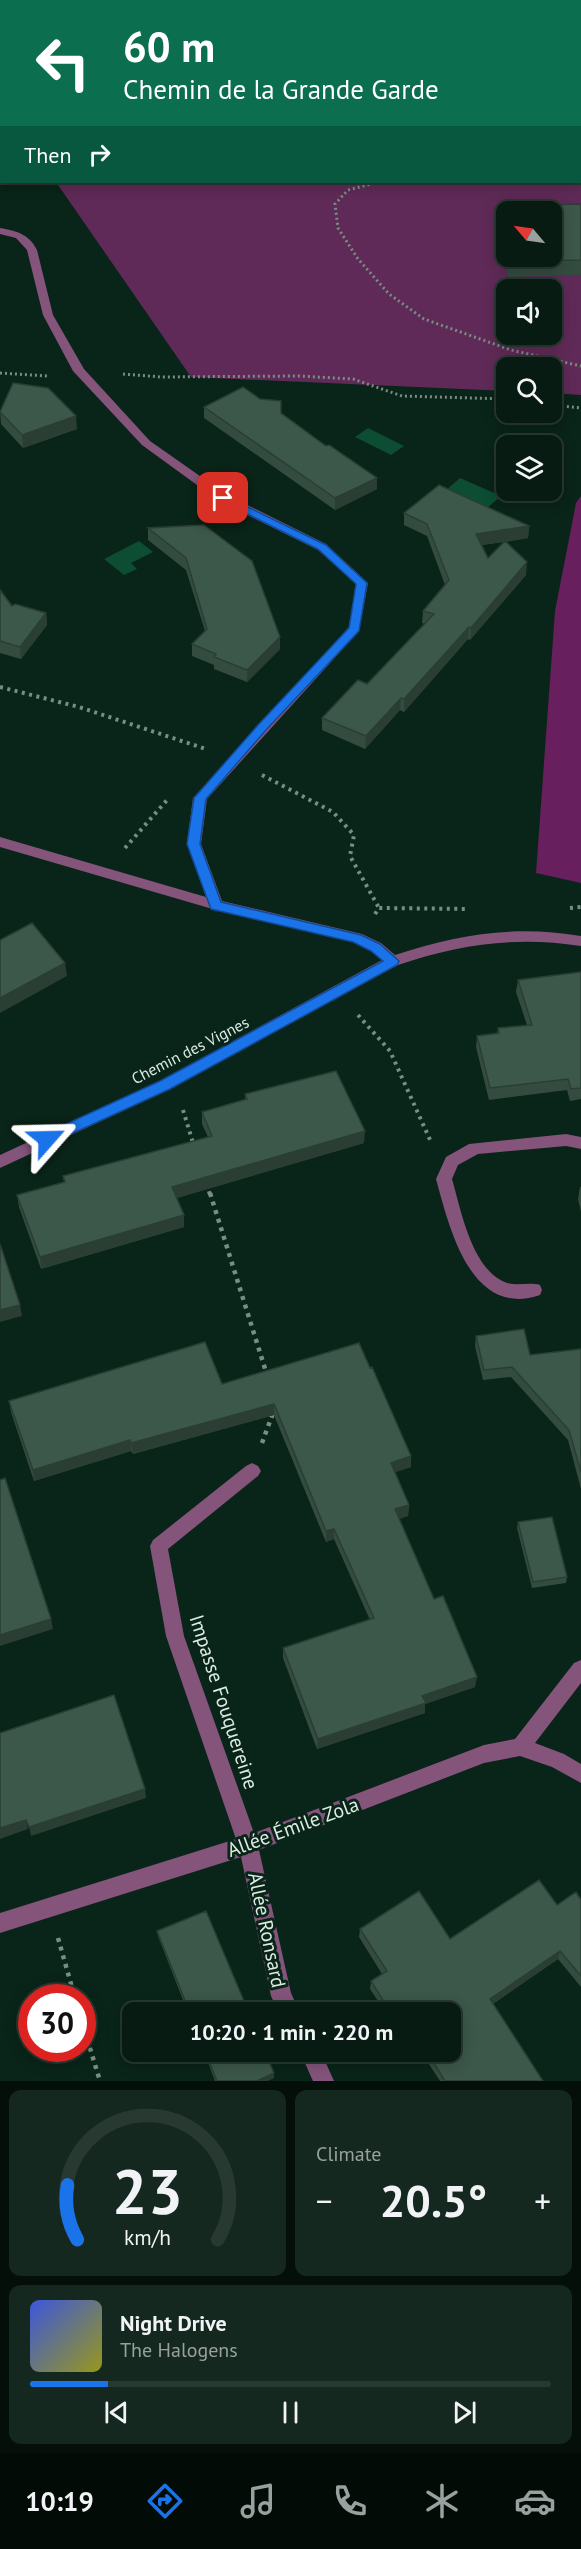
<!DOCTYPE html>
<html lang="en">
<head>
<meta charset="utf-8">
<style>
	body { margin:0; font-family:"PT Sans",sans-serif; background:#152820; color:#f1f3f6; height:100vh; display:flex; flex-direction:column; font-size:22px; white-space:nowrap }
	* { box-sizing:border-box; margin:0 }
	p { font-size:20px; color:#98a19f }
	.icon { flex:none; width:33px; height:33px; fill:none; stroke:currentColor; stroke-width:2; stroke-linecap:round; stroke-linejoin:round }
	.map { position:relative; height:2081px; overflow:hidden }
	.drawer { display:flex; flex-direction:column; gap:9px; padding:9px; background:#040f0a; flex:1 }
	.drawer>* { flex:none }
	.banner { position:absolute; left:0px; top:0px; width:582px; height:183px; box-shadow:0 3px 15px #0003,0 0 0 2px #283932; background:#0b6e4f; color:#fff; overflow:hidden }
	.needle { width:39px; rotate:299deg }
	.fabs { position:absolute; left:496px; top:201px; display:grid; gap:12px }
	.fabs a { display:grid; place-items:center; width:66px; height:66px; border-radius:12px; background:#071b12; box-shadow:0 3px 15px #0003,0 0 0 2px #283932; font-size:30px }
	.speed { position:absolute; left:18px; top:1984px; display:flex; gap:12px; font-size:30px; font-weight:700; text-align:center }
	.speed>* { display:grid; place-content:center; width:78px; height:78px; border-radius:50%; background:#071b12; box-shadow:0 3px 15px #0003,0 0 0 2px #283932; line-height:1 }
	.speed .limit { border:9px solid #d22; background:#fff; color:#111 }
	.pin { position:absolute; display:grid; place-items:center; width:51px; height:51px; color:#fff; margin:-26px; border-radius:12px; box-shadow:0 3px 9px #0006 }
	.me { position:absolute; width:66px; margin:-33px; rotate:65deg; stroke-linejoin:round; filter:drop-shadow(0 0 4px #0008) }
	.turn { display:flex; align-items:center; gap:21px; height:126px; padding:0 24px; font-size:27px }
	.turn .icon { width:78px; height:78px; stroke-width:2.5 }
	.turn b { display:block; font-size:42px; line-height:51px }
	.then { display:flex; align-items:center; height:57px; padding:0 24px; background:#0003; gap:12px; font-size:22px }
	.big { font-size:45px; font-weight:600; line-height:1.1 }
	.drawer .card { flex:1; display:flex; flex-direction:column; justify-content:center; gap:9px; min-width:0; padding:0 21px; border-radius:12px; background:#152820 }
	.drawer .dial { align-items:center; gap:0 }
	.dial svg { height:156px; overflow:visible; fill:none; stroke:#283932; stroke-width:7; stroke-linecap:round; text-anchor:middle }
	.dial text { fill:#f1f3f6; stroke:none }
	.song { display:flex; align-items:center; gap:18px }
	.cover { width:72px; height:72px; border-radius:9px; background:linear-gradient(135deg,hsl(230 70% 55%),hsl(60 70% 35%)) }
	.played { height:6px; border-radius:3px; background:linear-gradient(90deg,#1a73e8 15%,#283932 15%) }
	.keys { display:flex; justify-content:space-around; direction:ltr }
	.heat { display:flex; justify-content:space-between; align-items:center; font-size:33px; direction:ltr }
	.drawer .tiles { flex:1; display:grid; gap:9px; grid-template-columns:1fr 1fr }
	.card:last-child { grid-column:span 2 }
	.trip { position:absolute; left:122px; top:2002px; width:339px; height:60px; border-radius:12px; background:#071b12; box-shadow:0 3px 15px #0003,0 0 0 2px #283932; font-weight:600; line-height:60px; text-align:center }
	.dock { display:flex; height:96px; justify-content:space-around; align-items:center; background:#030b07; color:#98a19f }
	.dock .icon { width:42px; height:42px }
	.dock .on { color:#1a73e8 }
	.dock b { font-size:27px; color:#f1f3f6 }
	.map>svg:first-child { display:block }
</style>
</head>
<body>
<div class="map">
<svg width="581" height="2081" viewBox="0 0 581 2081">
	<rect width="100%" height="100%" fill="#092418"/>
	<path fill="#5f2a57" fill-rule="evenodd" d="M 0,0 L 581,0 L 581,395 L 552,393 L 552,368 L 507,368 L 507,391 L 191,377 L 56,182 L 580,182 L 580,2 L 2,2 L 1,146 ZM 507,212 L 552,212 L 552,256 L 507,256 ZM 507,290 L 552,290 L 552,334 L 507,334 Z"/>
	<path fill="#671f5d" d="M 581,496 L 581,883 L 536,873 L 555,611 L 576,503 Z"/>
	<path fill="#0c4d34" d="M 368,428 L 404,446 L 391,455 L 355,437 Z
		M 460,478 L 501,496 L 486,509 L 445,491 Z
		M 139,541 L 153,552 L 131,563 L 137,569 L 124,575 L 104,559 Z"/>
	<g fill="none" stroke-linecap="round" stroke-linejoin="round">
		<path stroke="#788e83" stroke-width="3" stroke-dasharray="2 3" stroke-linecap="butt" d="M 379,182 L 348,190 L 335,204 L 338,228 L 358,259 L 389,294 L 424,319 L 511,350 L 581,366
			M 0,373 L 47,376
			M 123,374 L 161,377 L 299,376 L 353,379 L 402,396 L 507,399
			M 552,405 L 581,408"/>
		<path stroke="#788e83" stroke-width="4" stroke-dasharray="3 4.5" stroke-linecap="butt" d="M 0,687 L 79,707 L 206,749
			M 262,775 L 333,812 L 354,835 L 350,856 L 379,908
			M 125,848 L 167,800
			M 570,908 L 581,907
			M 375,914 L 379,908 L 469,909
			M 358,1015 L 390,1051 L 431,1142
			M 183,1110 L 194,1146
			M 207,1184 L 210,1195"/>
		<path stroke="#788e83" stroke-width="4.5" stroke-dasharray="4 5" stroke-linecap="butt" d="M 210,1193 L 267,1375
			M 262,1443 L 273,1413
			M 58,1938 L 75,1998
			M 82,2022 L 100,2081"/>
		<path fill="#84547b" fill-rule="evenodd" d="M 580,78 L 581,78 L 581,84 L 580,84 Z
			M 0,228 C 17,231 29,234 37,250 L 53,315 L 84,369 L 150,441 L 227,495 L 326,544 L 368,583 L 359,631 L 207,799 L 201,844 L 222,901 L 362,934 L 381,943 L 395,955 C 457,934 516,925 581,936 L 581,946 C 517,936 459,944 398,965 L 170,1089 L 0,1168 L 0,1155 L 160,1081 L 382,960 L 371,951 L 353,942 L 216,910 L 0,847 L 0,837 L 206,897 L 187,844 L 193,798 L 349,627 L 356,584 L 318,550 L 219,501 L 142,445 L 73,371 L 43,315 L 27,250 L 16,238 L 0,234 Z
			M 566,1134 L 581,1137 L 581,1149 L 566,1146 L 478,1154 L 458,1165 L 452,1179 C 461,1210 472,1271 507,1283 C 518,1286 529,1282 540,1285 L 542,1290 L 540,1295 C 470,1319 449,1226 436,1179 L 446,1157 L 469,1144 Z
			M 252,1463 L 258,1466 L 261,1471 L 258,1476 L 168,1549 L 184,1636 L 254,1833 L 484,1745 L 515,1739 L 574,1663 L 581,1660 L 581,1683 L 535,1743 L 564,1754 L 581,1764 L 581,1783 L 552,1767 L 520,1756 L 484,1763 L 259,1850 L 291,1993 L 300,2013 L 279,2013 L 271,1996 L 241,1857 L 0,1933 L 0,1913 L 236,1839 L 166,1636 L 150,1546 L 153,1540 L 246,1466 Z
			M 300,2052 L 321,2052 L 334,2081 L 313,2081 Z"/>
	</g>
	<path fill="#344c40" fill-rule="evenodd" d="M 581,204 L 581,275 L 508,277 L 499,221 L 501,206 ZM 507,212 L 552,256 L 507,256 Z
		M 204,407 L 281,413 L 377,489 L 335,510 L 204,418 Z
		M 0,410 L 77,429 L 23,448 L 1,424 Z
		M 404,513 L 529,526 L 528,538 L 505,542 L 526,575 L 470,640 L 468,639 L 404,712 L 400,710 L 365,749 L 322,730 L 322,718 L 367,684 L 425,624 L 422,623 L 423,611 L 445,585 L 427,536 L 404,525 ZM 504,542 L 488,558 L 482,545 Z
		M 204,525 L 280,649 L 247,682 L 214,669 L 214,665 L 192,656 L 192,644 L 205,631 L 186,570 L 148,540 L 148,528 Z
		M 0,590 L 12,606 L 46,613 L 47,625 L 21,659 L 0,653 Z
		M 581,972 L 581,1099 L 570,1101 L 567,1090 L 489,1100 L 476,1047 L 477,1036 L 497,1033 L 498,1028 L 527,1025 L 516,992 L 518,980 Z
		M 245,1094 L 364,1143 L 177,1198 L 184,1215 L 184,1227 L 41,1269 L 19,1207 L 17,1195 L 64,1182 L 63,1176 L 208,1137 L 202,1124 L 202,1112 L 245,1100 Z
		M 580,1187 L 581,1187 L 581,1212 L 578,1199 Z
		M 476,1336 L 530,1355 L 581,1349 L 581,1489 L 568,1440 L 511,1377 L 483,1380 L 475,1346 Z
		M 359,1343 L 411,1467 L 395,1472 L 409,1505 L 408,1516 L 399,1519 L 434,1599 L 475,1687 L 425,1704 L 425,1713 L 317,1749 L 283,1658 L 283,1648 L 370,1620 L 334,1539 L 326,1542 L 274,1415 L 133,1454 L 131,1451 L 34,1481 L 11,1412 L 9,1401 L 222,1384 Z
		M 518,1522 L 567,1577 L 566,1583 L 532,1588 L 517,1528 Z
		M 581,1900 L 581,1987 L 558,1959 L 493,2004 L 543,2081 L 440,2081 L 421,2052 L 450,2052 L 450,2013 L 386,2013 L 370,1989 L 371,1981 L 382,1974 L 359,1937 L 360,1929 L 450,1939 L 557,1905 Z
		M 157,1931 L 249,2013 L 188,2013 L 158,1936 Z
		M 204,2052 L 265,2052 L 274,2078 L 267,2081 L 215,2081 Z"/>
	<path fill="#2a3e34" d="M 76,416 L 77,429 L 23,448 L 22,435 Z
		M 377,478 L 377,489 L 335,510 L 335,498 Z
		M 529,526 L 528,538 L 475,546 L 476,534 Z
		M 527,562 L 526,575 L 470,640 L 471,628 Z
		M 46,613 L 47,625 L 21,659 L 20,647 Z
		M 469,627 L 468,639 L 404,712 L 404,699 Z
		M 280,637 L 280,649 L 247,682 L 247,670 Z
		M 401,698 L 400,710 L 365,749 L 366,736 Z
		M 65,963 L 67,976 L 0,1013 L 0,998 Z
		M 365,1131 L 364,1143 L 173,1199 L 172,1187 Z
		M 184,1215 L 184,1227 L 41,1269 L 40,1257 Z
		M 20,1305 L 22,1316 L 0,1322 L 0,1310 Z
		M 274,1404 L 274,1415 L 133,1454 L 131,1443 Z
		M 130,1440 L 131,1451 L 34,1481 L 33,1470 Z
		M 411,1456 L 411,1467 L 390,1474 L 391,1463 Z
		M 409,1505 L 408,1516 L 394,1520 L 395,1509 Z
		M 334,1529 L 334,1539 L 326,1542 L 326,1531 Z
		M 51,1619 L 53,1629 L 0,1646 L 0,1635 Z
		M 477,1677 L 475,1687 L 425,1704 L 425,1713 L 317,1749 L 318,1739 L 422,1696 Z
		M 145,1789 L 146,1798 L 31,1836 L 29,1827 Z
		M 26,1820 L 28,1829 L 0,1839 L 0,1828 Z
		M 560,1951 L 558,1959 L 488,2007 L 490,1999 Z
		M 274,2073 L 274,2078 L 267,2081 L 257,2081 Z"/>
	<path fill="#3c584a" stroke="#2a3e34" stroke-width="1.5" d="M 581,204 L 581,260 L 509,261 L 508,256 L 552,256 L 552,212 L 507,212 L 507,249 L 501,206 Z
		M 13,383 L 48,388 L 76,416 L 22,435 L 0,412 Z
		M 243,387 L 260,399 L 281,401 L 281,413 L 326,446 L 329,445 L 377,478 L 335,498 L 204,407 Z
		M 439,485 L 529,526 L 476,534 L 488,558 L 505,541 L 527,562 L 471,628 L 469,627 L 404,699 L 401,698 L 366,736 L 322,718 L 358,680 L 367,684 L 434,614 L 423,611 L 449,580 L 427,524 L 404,513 Z
		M 204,525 L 252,561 L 280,637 L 247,670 L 214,657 L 216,654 L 192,644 L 207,629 L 186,558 L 148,528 Z
		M 0,590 L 12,606 L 15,604 L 46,613 L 20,647 L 0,641 Z
		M 32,923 L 65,963 L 0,998 L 0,940 Z
		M 581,972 L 581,1088 L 571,1089 L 568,1079 L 490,1088 L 477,1036 L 499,1033 L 498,1028 L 532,1025 L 518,980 Z
		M 336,1071 L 365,1131 L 172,1187 L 184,1215 L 40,1257 L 17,1195 L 65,1182 L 63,1176 L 212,1136 L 202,1112 L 247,1099 L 245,1094 Z
		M 0,1244 L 20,1305 L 0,1310 Z
		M 524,1329 L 530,1355 L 581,1349 L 581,1472 L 569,1430 L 512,1367 L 484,1370 L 476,1336 Z
		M 205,1342 L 222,1384 L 359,1343 L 370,1368 L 372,1367 L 411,1456 L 391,1463 L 409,1505 L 395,1509 L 434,1599 L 443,1596 L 477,1677 L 422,1696 L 426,1703 L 318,1739 L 283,1648 L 374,1618 L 334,1529 L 326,1531 L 274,1404 L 131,1443 L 130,1440 L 33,1470 L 9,1401 Z
		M 5,1478 L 51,1619 L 0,1635 L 0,1480 Z
		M 552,1517 L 567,1577 L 533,1582 L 518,1522 Z
		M 114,1695 L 145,1789 L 29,1827 L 26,1820 L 0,1828 L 0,1733 Z
		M 539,1880 L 557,1905 L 576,1892 L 581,1900 L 581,1976 L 560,1951 L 490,1999 L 543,2081 L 445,2081 L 427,2052 L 450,2052 L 450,2013 L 391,2013 L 371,1981 L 387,1971 L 360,1929 L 419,1891 L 450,1939 Z
		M 206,1911 L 249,2013 L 190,2013 L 157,1931 Z
		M 205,2052 L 265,2052 L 274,2073 L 257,2081 L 217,2081 Z"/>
	<path fill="#1a73e8" stroke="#114b97" stroke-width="1.5" d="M 223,495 L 326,545 L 367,583 L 359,631 L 266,730 L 206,799 L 200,844 L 221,902 L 361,935 L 380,944 L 399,961 L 397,965 L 170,1089 L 47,1145 L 42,1143 L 40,1139 L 42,1135 L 160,1081 L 383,961 L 371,951 L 353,942 L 211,909 L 187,844 L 194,798 L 258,725 L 349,628 L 356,584 L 318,549 L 219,500 L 218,498 Z"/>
	<g text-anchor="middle" stroke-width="6" stroke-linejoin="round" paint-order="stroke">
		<g font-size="16" fill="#dcece3" stroke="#092418">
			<text transform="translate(190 1050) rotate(-27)" y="6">Chemin des Vignes</text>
		</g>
		<g font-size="20" fill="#dcece3" stroke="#092418">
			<text transform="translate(224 1702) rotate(72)" y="7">Impasse Fouquereine</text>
			<text transform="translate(293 1827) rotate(-20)" y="7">Allée Émile Zola</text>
			<text transform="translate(267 1930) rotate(78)" y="7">Allée Ronsard</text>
		</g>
	</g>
</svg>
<div class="fabs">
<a><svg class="needle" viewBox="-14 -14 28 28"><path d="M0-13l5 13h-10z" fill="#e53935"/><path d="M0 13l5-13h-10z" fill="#98a19f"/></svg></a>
<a><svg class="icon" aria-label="sound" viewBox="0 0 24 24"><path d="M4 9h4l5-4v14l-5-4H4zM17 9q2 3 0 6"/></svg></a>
<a><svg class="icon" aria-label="search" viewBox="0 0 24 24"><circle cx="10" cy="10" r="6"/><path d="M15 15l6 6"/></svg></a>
<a><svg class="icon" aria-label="layers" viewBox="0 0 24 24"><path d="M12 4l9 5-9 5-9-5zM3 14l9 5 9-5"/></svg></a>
</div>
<div class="speed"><div class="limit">30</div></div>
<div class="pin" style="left:223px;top:498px;background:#d93025"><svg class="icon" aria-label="arrive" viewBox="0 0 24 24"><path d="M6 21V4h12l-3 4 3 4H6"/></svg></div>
<svg class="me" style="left:47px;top:1139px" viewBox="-20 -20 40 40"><path d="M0-17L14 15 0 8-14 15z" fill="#1a73e8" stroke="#fff" stroke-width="4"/></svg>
<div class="trip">10:20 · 1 min · 220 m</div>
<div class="banner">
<div class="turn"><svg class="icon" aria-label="left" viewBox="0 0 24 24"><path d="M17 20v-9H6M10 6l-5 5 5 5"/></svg><div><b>60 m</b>Chemin de la Grande Garde</div></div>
<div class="then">Then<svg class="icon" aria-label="right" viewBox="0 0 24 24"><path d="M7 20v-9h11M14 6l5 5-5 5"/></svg></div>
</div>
</div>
<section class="drawer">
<div class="tiles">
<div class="card dial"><svg viewBox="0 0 100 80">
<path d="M14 69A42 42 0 1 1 86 69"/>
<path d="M14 69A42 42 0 0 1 9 41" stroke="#1a73e8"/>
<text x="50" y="56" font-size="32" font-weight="700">23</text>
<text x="50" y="72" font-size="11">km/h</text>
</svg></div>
<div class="card"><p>Climate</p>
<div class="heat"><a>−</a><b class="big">20.5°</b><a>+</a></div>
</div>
<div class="card">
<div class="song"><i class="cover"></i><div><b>Night Drive</b><p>The Halogens</p></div></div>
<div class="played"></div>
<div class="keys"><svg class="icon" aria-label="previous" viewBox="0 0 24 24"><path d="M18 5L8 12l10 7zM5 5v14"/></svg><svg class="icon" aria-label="pause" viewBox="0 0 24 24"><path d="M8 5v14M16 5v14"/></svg><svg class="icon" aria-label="next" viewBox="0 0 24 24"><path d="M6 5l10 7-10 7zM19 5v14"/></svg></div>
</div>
</div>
</section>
<nav class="dock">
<b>10:19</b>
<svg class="icon on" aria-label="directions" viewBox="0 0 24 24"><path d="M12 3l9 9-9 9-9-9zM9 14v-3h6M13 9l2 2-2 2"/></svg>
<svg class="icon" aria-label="music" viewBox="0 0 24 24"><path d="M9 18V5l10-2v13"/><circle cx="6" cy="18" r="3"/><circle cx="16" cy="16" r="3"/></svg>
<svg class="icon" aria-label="phone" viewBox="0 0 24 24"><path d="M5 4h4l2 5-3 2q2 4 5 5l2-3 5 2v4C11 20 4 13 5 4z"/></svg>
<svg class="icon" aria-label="climate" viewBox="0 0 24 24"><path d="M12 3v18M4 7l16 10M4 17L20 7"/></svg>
<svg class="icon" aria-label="car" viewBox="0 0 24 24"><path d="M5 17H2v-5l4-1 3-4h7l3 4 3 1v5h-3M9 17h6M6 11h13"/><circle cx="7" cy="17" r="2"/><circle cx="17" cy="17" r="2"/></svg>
</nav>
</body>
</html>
